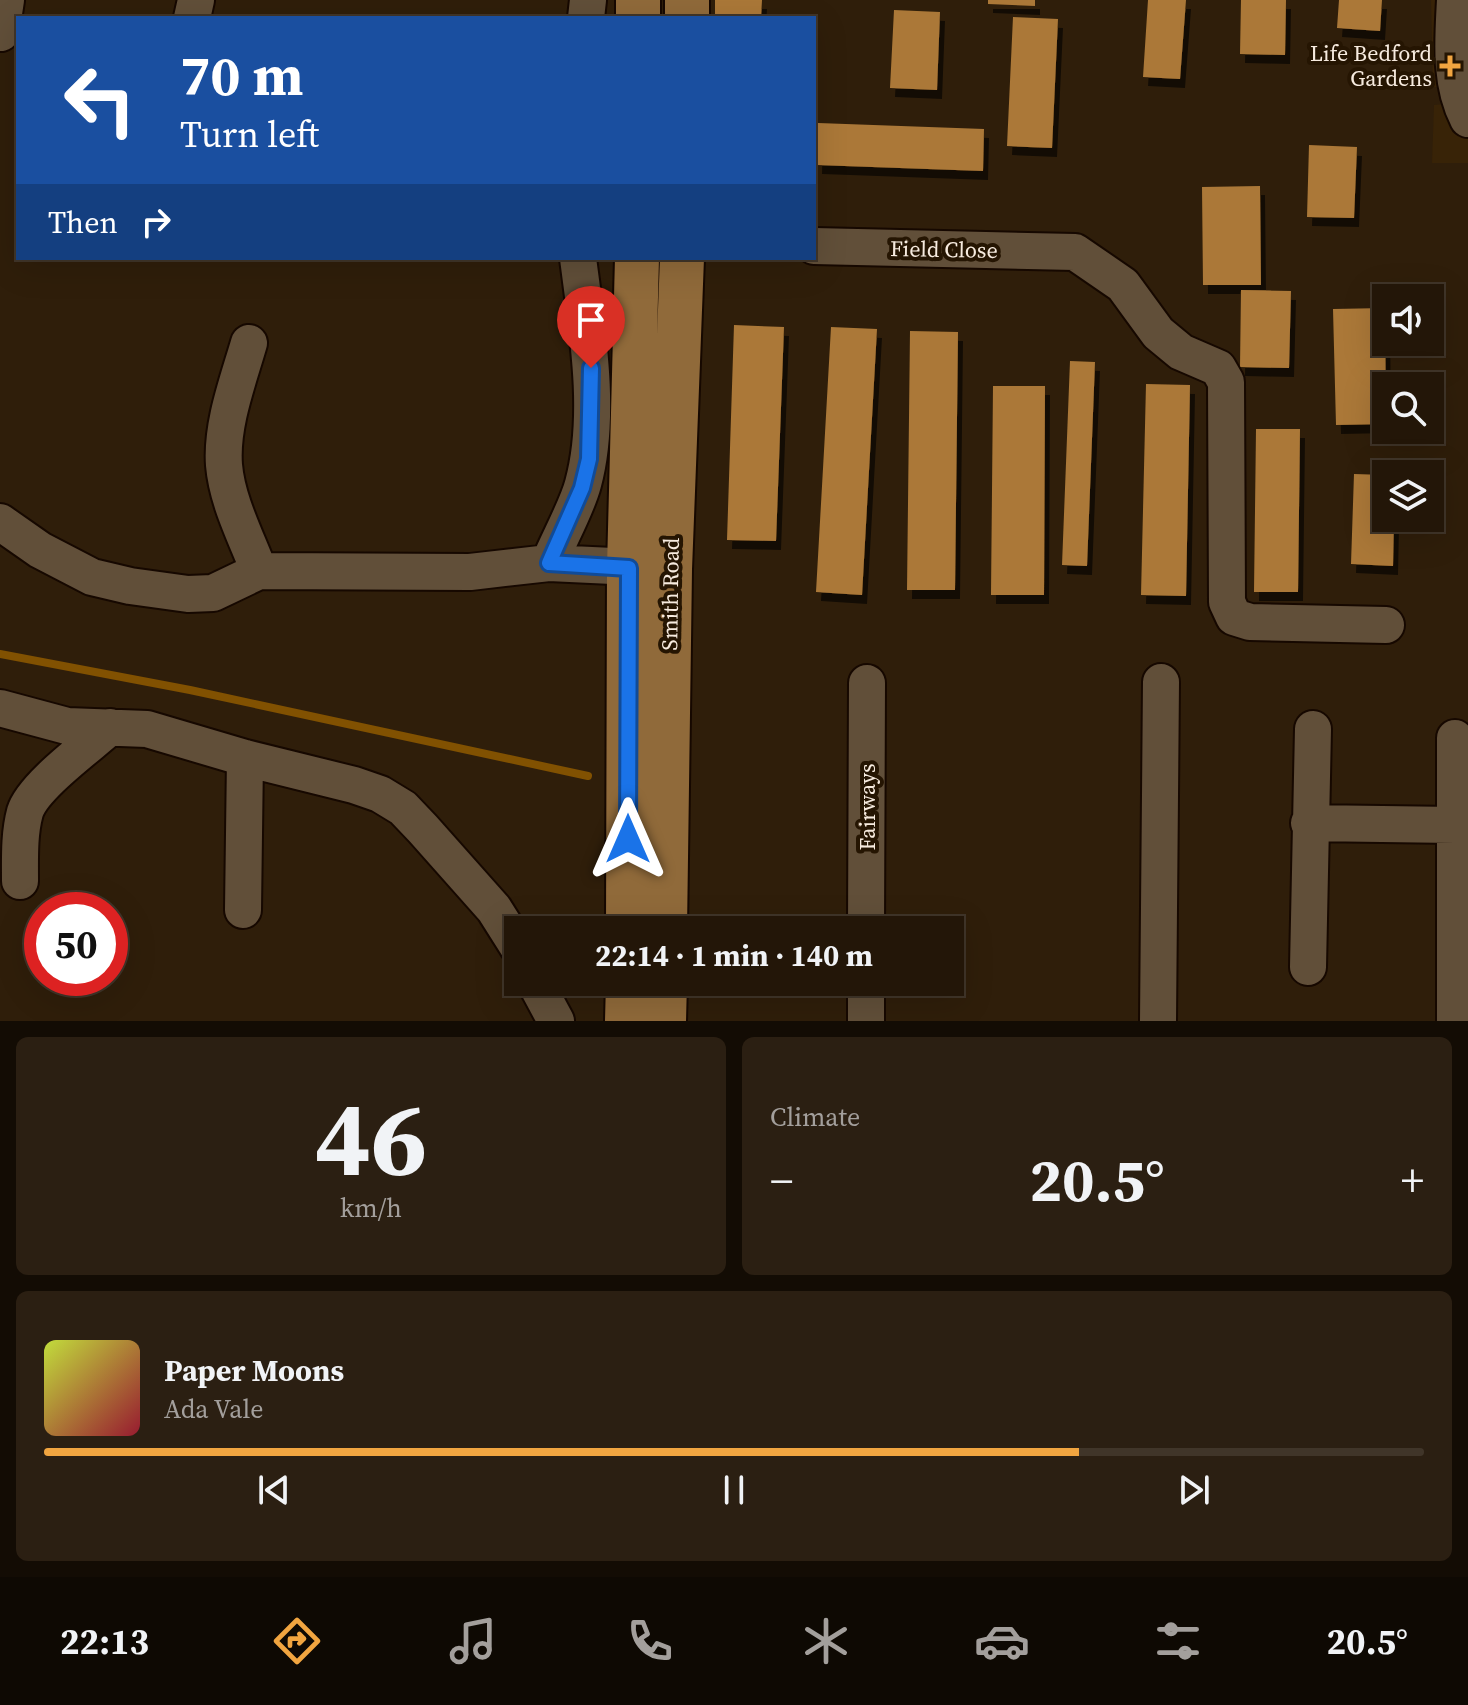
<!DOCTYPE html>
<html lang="en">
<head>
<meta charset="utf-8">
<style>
	body { margin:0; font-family:"Source Serif 4",serif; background:#2b1f12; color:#f1f3f6; height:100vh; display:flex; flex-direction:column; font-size:30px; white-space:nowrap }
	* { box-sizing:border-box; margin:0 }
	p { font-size:26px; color:#a39f9c }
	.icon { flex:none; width:44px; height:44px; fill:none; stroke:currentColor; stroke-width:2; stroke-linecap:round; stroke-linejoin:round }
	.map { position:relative; height:1021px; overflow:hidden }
	.details { display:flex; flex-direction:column; gap:16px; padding:16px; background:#130c04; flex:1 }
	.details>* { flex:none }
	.top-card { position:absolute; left:16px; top:16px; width:800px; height:244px; border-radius:0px; box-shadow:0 8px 32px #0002,0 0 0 2px #403529; background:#1a4fa0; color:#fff; overflow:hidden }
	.controls { position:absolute; left:1372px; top:284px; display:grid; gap:16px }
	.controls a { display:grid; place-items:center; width:72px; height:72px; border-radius:0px; background:#231608; box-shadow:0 8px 32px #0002,0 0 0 2px #403529; font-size:40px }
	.speed { position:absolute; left:24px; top:892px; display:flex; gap:16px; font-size:40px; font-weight:700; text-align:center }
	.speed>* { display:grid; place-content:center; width:104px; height:104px; border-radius:50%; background:#231608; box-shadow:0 8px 32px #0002,0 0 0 2px #403529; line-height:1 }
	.speed .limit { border:12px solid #d22; background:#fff; color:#111 }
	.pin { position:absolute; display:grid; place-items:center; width:68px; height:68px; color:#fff; margin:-82px -34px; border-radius:50% 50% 50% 0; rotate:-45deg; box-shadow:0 0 8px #0007 }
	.pin .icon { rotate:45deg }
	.me { position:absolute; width:88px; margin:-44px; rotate:0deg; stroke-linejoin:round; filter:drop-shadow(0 0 6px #0008) }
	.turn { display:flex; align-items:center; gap:28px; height:168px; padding:0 32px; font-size:36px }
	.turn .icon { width:104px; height:104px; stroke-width:2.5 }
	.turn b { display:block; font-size:56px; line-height:68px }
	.then { display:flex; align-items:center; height:76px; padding:0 32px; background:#0003; gap:16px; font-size:30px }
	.big { font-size:60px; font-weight:700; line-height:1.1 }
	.details .card { flex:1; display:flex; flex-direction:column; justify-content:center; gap:12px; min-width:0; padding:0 28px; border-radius:12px; background:#2b1f12 }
	.details .dial { align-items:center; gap:0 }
	.dial b { font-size:104px; line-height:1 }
	.song { display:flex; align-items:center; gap:24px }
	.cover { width:96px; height:96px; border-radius:12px; background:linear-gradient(135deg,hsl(70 70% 55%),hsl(350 70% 35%)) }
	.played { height:8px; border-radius:4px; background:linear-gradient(90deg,#f1a540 75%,#403529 75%) }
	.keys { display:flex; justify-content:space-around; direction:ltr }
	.heat { display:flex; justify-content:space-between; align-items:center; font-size:44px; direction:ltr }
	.details .tiles { flex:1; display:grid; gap:16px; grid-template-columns:1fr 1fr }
	.card:last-child { grid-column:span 2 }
	.trip { position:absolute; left:504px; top:916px; width:460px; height:80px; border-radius:0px; background:#231608; box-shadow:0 8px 32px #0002,0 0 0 2px #403529; font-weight:700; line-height:80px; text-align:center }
	.dock { display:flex; height:128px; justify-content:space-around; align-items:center; background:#0e0903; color:#a39f9c }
	.dock .icon { width:56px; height:56px }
	.dock .on { color:#f1a540 }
	.dock b { font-size:36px; color:#f1f3f6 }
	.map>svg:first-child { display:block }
</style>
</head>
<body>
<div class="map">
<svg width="1468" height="1021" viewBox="0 0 1468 1021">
	<defs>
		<filter id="shadow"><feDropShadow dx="5" dy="9" stdDeviation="0" flood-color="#0009"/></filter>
	</defs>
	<rect width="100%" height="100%" fill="#2f1e0a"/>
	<path fill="#382307" d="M 1431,0 L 1468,0 L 1468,163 L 1432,163 L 1434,105 L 1446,104 L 1446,87 L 1433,87 Z"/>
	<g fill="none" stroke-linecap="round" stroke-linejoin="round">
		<path stroke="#815101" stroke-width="8" d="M 0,654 L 190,690 L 588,776"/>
	</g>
	<path fill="#ab7838" filter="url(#shadow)" d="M 715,0 L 762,0 L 761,18 L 715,18 Z
		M 988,0 L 1035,0 L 1035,6 L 988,4 Z
		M 1148,0 L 1186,0 L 1180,79 L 1143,77 Z
		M 1241,0 L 1286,0 L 1285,55 L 1240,54 Z
		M 1339,0 L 1382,0 L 1380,31 L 1337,28 Z
		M 894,10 L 940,12 L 937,90 L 890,88 Z
		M 1013,17 L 1058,19 L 1052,148 L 1007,146 Z
		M 818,123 L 984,129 L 983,171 L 817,165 Z
		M 1309,145 L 1357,147 L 1354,218 L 1307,217 Z
		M 1260,186 L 1261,285 L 1203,285 L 1202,187 Z
		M 1241,290 L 1291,291 L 1289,368 L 1240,367 Z
		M 1385,308 L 1386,424 L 1336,425 L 1333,309 Z
		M 734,325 L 784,327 L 776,541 L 727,540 Z
		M 831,327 L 877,329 L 862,595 L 816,592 Z
		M 910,331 L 958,332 L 955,590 L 907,590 Z
		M 1070,361 L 1095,362 L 1087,566 L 1062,565 Z
		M 1146,384 L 1190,385 L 1186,596 L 1141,595 Z
		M 993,386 L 1045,386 L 1044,595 L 991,595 Z
		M 1256,429 L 1300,429 L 1298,592 L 1254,592 Z
		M 1354,474 L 1386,475 L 1386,518 L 1394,518 L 1393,566 L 1351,564 Z"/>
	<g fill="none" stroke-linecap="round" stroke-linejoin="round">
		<defs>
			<path id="minor" d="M 1455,0 C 1453,40 1449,82 1468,119
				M 192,18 L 196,0
				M 586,18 L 588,0
				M 1,33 L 6,0
				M 814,246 L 1075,252 L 1123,285 L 1158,333 L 1181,352 L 1218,368 L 1226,382 L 1227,602 L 1234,617 L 1250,622 L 1386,625
				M 249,343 C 238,381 221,425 224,465 C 227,501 246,537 259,571
				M 0,522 L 40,550 L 92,577 L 130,586 L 188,594 L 213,593 L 259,571 L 470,572 L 549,563 L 655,568
				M 549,563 C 559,539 577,507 583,484 C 602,415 587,329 578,258
				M 0,708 L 67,726 L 147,729 L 245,758 L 354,785 L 380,794 L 403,808 L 423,829 L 494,909 L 518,947
				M 1309,823 L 1455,825
				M 20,881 C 20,858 19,834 25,812 C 33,786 89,746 110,727
				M 243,910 L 245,758
				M 866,930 L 867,683
				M 1308,967 L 1313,729
				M 535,982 L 556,1021
				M 866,1021 L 866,982
				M 1158,1021 L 1161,682
				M 1455,1021 L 1455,738"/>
			<path id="major" d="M 638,18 L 638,0
				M 687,18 L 687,0
				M 628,930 L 629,568 L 637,258
				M 665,930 L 670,569 L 682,258
				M 627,1021 L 628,982
				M 664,1021 L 665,982"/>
		</defs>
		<use href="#minor" stroke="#160800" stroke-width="40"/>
		<use href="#major" stroke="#160800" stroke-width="48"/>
		<use href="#minor" stroke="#614f39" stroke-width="36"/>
		<use href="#major" stroke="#906a3a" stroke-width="44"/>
	</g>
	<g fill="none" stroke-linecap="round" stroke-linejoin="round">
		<defs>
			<path id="route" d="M 591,368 L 589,459 L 582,488 L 549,563 L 629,568 L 628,839"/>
		</defs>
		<use href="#route" stroke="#114b97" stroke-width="20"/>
		<use href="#route" stroke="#1a73e8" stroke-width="14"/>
	</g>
	<path fill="#f1a540" stroke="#251502" stroke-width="3" d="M1446 54h8v8h8v8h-8v8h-8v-8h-8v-8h8z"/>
	<g text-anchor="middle" stroke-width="8" stroke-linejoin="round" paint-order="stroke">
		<g font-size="22" fill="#f7ebdf" stroke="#251502" text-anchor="end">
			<text x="1432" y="61">Life Bedford<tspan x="1432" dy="25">Gardens</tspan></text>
		</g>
		<g font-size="22" fill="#f7ebdf" stroke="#251502">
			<text transform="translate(944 249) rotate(1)" y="8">Field Close</text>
			<text transform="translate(670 594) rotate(-89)" y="8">Smith Road</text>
			<text transform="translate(867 807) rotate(-90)" y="8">Fairways</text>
		</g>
	</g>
</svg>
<div class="controls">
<a><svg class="icon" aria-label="sound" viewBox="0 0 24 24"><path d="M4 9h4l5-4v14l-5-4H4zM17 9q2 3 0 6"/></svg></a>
<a><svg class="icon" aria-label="search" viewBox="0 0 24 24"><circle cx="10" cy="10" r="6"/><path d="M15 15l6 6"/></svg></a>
<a><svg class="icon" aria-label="layers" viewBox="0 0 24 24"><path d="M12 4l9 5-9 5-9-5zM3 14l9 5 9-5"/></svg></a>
</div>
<div class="speed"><div class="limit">50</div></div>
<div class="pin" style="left:591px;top:368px;background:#d93025"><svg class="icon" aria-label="arrive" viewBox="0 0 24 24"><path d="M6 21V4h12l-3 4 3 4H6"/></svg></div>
<svg class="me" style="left:628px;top:839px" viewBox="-20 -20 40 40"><path d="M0-17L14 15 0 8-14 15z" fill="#1a73e8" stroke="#fff" stroke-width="4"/></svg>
<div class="trip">22:14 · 1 min · 140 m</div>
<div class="top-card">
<div class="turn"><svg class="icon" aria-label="left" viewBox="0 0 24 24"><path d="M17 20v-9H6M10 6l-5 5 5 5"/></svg><div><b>70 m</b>Turn left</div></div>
<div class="then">Then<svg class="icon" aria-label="right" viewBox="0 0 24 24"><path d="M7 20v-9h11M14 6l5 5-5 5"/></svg></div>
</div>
</div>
<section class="details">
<div class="tiles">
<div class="card dial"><b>46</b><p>km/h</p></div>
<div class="card"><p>Climate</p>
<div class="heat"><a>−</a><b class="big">20.5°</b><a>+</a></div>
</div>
<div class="card">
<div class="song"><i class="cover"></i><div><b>Paper Moons</b><p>Ada Vale</p></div></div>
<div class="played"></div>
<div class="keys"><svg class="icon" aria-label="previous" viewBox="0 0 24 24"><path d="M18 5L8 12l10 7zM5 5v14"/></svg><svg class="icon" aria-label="pause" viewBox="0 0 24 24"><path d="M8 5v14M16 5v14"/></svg><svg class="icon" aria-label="next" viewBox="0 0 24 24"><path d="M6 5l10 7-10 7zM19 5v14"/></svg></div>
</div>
</div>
</section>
<nav class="dock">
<b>22:13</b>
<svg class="icon on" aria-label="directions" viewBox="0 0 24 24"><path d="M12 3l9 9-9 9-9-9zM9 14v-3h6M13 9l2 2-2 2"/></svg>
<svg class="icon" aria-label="music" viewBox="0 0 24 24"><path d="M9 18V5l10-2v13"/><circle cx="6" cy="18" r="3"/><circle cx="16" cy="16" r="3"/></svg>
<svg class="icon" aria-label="phone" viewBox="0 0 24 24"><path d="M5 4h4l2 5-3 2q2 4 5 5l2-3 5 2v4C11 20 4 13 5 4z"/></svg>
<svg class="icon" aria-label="climate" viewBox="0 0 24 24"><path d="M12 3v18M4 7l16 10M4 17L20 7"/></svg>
<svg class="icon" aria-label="car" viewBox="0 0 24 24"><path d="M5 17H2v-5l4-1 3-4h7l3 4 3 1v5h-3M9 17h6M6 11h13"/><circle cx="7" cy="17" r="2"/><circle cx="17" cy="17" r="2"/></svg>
<svg class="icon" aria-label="filters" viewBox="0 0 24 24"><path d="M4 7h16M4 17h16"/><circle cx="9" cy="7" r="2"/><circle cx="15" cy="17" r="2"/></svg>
<b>20.5°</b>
</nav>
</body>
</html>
